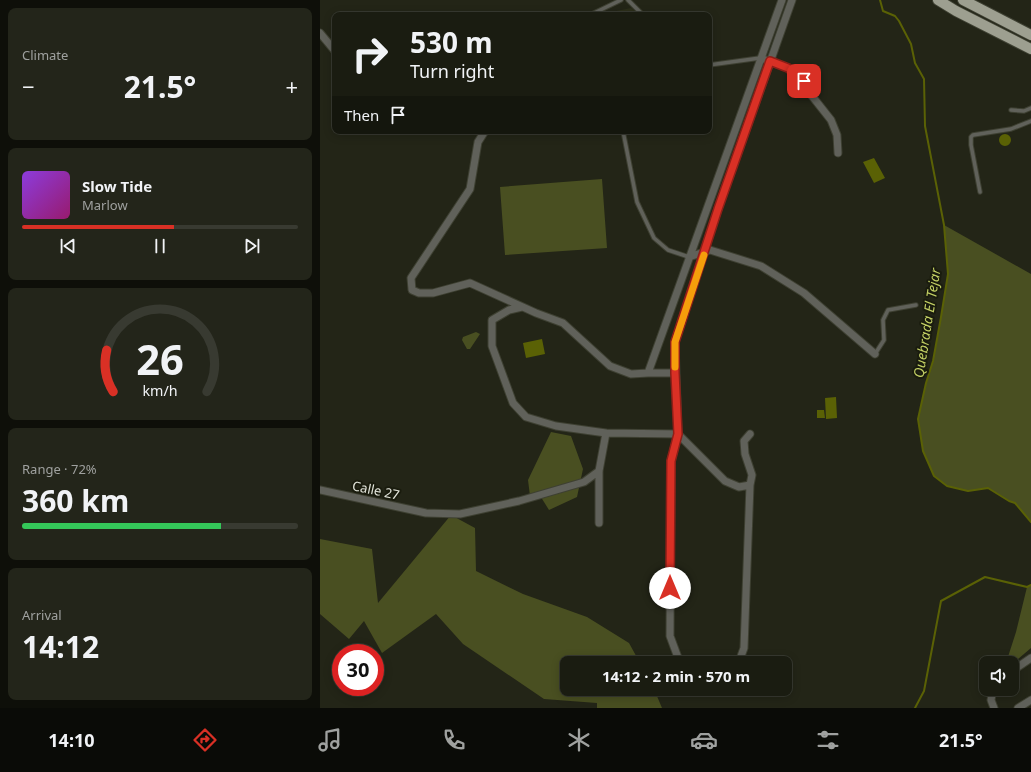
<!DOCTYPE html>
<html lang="en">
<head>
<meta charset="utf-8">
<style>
	body { margin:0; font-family:"Noto Sans",sans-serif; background:#23251a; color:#f1f3f6; height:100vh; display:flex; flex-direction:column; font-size:15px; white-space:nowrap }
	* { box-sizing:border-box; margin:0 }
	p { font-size:13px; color:#9fa19f }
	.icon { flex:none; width:22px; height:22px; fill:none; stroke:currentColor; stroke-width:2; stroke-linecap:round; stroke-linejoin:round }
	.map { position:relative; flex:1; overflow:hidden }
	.panel { display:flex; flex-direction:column; gap:8px; padding:8px; background:#0e0f09; width:320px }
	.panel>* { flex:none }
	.top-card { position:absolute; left:12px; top:12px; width:380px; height:122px; border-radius:8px; box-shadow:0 2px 10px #0003,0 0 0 1px #383a31; background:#1a1c11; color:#f1f3f6; overflow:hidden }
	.tools { position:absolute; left:659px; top:656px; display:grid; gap:8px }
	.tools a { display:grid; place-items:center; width:40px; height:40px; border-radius:8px; background:#1a1c11; box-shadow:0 2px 10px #0003,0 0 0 1px #383a31; font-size:20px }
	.speed { position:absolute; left:12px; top:644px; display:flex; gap:8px; font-size:20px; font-weight:700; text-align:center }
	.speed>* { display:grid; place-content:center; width:52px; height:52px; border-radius:50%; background:#1a1c11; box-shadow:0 2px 10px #0003,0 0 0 1px #383a31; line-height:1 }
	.speed .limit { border:6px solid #d22; background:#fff; color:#111 }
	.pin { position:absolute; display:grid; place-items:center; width:34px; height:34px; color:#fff; margin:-17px; border-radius:8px; box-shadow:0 2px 6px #0006 }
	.me { position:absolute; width:44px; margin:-22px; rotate:0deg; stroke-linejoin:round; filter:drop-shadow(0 0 3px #0008) }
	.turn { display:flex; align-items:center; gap:14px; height:84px; padding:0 12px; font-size:18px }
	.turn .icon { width:52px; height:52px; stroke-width:2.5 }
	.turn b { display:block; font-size:28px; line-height:34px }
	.then { display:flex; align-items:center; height:38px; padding:0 12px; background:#0003; gap:8px; font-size:15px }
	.big { font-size:30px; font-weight:700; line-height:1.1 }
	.panel .tile { flex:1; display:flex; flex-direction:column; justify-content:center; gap:6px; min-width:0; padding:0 14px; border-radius:8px; background:#23251a }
	.panel .dial { align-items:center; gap:0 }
	.dial svg { height:104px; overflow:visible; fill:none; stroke:#383a31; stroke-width:7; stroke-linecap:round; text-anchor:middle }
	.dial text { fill:#f1f3f6; stroke:none }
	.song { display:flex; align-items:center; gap:12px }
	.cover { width:48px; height:48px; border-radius:6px; background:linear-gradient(135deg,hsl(270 70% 55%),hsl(320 70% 35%)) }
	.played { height:4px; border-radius:2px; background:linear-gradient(90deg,#d93025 55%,#383a31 55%) }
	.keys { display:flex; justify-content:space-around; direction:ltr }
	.heat { display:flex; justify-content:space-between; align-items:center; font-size:22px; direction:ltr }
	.charge { height:6px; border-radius:3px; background:linear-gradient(90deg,#34c759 72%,#383a31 0) }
	.trip { position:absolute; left:240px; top:656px; width:232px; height:40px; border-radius:8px; background:#1a1c11; box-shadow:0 2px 10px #0003,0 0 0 1px #383a31; font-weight:700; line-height:40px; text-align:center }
	.tab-bar { display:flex; height:64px; justify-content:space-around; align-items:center; background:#0a0b07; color:#9fa19f }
	.tab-bar .icon { width:28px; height:28px }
	.tab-bar .selected { color:#d93025 }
	.tab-bar b { font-size:18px; color:#f1f3f6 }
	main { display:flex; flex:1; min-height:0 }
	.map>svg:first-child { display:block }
</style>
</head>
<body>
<main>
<section class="panel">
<div class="tile"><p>Climate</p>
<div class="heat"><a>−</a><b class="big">21.5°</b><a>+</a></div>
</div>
<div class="tile">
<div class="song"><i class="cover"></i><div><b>Slow Tide</b><p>Marlow</p></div></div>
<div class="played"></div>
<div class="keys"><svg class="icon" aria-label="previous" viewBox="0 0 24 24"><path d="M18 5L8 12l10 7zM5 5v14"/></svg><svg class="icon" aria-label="pause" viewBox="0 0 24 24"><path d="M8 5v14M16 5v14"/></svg><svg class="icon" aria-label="next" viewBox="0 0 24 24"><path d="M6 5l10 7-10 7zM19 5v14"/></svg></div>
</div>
<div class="tile dial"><svg viewBox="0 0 100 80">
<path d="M14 69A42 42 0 1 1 86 69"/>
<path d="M14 69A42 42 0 0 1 9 37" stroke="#d93025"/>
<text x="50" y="56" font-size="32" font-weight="700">26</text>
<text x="50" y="72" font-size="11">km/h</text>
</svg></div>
<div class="tile"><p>Range · 72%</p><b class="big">360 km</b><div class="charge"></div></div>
<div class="tile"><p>Arrival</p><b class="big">14:12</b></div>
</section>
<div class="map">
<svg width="711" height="708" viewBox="0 0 711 708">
	<rect width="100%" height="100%" fill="#232517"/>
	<path fill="#2c2f1a" d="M 311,8 L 320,15 L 277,15 Z"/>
	<path fill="#494f21" d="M 282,179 L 287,248 L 185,255 L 180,187 Z
		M 624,225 L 711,274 L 711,522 L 695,503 L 689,501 L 668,488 L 648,491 L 627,486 L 614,476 L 603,451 L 598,419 L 606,383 L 613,361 L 621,317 L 628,274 Z
		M 156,332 L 160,334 L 150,349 L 147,349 L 142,340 L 143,337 Z
		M 231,432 L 251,436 L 263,469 L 257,497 L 229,510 L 219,494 L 210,496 L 208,480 Z
		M 131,515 L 155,528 L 156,571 L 203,594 L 267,617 L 309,643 L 320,663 L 247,663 L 247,689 L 334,689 L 342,708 L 277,708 L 277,703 L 224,699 L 143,644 L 116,614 L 62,653 L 44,621 L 29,639 L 0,614 L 0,539 L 52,549 L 58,603 Z
		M 711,585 L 711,648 L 692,664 L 686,663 L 696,632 L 707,587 Z"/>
	<path fill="#5a6105" d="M679 140a6 6 0 1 1 12 0a6 6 0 1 1-12 0Z
		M 554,158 L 565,178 L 554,183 L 543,162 Z
		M 222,339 L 225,354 L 206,358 L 203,343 Z
		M 516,397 L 517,418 L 506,419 L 505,398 Z
		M 497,410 L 504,410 L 505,418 L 497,418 Z"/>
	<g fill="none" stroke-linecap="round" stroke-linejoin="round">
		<path stroke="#5a6105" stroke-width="2" d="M 560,0 L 563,11 L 575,16 L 579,21 L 591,44 L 595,63 L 604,79 L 605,126 L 624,225 L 628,274 L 621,317 L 613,361 L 606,383 L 598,419 L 603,451 L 614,476 L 627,486 L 648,491 L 668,488 L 689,501 L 695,503 L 711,522
			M 595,708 L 604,691 L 621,601 L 665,577 L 707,587 L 711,585"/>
		<defs>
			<path id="service" d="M 308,0 L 323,15
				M 270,15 L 301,0
				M 389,65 L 440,58
				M 691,110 L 704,111 L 711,108
				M 303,131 L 317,202 L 334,238 L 348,250 L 369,257
				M 660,192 L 651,145 L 651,137 L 653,135 L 691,129 L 711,121
				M 555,354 L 564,340 L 563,320 L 568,310 L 596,305"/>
			<path id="minor" d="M 0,33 L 15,51
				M 446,60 L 468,68 L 485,81 L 492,96 L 511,120 L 517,135 L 518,153
				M 165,131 L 158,142 L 150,189 L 91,278 L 92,290 L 99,293 L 113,293 L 150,283 L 216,313 L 243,323 L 290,366 L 311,374 L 328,373 L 355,373
				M 369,257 L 390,250 L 441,266 L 484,293 L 555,354
				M 202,307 L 189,310 L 172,320 L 172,346 L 193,403 L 206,417 L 236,426 L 286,433 L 358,434 L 405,481 L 419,487 L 430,485
				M 328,373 L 462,0
				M 0,490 L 106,513 L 140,514 L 199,501 L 264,482 L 279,471
				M 279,523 L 279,471 L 286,433
				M 360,663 L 350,636 L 351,461 L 358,434 L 355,342 L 398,209 L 472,0
				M 413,663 L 420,659 L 424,648 L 430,485 L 432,475 L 425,454 L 424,441 L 430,434
				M 692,671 L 711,658
				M 673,689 L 671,700 L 674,708
				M 698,708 L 711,700"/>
			<path id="primary" d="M 618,0 L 636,11 L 711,49
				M 643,0 L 711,35"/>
		</defs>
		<use href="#service" stroke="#3e4032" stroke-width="5.5"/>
		<use href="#minor" stroke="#3e4032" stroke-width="9"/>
		<use href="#primary" stroke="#3e4032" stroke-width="12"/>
		<use href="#service" stroke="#60615a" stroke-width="3.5"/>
		<use href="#minor" stroke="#60615a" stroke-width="7"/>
		<use href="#primary" stroke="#9d9f90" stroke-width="10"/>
	</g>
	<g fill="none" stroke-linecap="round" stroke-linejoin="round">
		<defs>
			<path id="route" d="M 350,588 L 351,461 L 358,434 L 355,373 L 355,342 L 398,209 L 450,61 L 468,68 L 484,81"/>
		</defs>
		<use href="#route" stroke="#8d1f18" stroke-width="10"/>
		<use href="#route" stroke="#d93025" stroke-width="7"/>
		<path stroke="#f59e0b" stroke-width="7" d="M 355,367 L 355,342 L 384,255"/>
	</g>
	<g text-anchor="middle" stroke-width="4" stroke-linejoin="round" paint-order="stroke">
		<g font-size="13" fill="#e3e5db" stroke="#1a1c0e">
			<text transform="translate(56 490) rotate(12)" y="5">Calle 27</text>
		</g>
		<g font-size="14" font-style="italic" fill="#c3d064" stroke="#1a1c0e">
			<text transform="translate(607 323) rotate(-81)" y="5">Quebrada El Tejar</text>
		</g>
	</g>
</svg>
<div class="tools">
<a><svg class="icon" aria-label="sound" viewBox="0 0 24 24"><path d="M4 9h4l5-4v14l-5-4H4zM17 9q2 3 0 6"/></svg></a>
</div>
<div class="speed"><div class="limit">30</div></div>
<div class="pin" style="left:484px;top:81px;background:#d93025"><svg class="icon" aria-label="arrive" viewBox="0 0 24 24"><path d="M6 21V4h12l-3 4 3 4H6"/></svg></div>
<svg class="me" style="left:350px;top:588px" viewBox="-20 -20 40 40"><circle r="19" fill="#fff"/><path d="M0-13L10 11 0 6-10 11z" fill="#d93025"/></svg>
<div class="trip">14:12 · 2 min · 570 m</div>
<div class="top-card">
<div class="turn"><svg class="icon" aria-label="right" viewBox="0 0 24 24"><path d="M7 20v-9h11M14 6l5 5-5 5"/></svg><div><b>530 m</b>Turn right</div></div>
<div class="then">Then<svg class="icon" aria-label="arrive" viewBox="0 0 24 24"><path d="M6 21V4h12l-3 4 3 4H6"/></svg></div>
</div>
</div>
</main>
<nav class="tab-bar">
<b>14:10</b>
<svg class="icon selected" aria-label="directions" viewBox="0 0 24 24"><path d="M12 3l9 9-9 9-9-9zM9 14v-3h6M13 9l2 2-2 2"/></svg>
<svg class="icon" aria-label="music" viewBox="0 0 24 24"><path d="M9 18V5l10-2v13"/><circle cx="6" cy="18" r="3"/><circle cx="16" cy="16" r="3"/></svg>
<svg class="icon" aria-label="phone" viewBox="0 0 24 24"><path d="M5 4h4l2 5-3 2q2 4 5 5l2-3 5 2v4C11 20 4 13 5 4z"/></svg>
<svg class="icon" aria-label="climate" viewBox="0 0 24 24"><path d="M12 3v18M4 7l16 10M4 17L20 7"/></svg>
<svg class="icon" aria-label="car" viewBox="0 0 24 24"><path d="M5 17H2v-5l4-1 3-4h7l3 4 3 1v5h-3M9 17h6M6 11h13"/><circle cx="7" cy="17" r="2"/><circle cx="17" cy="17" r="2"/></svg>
<svg class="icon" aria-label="filters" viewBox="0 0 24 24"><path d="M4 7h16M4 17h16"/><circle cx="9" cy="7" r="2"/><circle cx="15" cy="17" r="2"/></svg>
<b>21.5°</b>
</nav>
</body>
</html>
